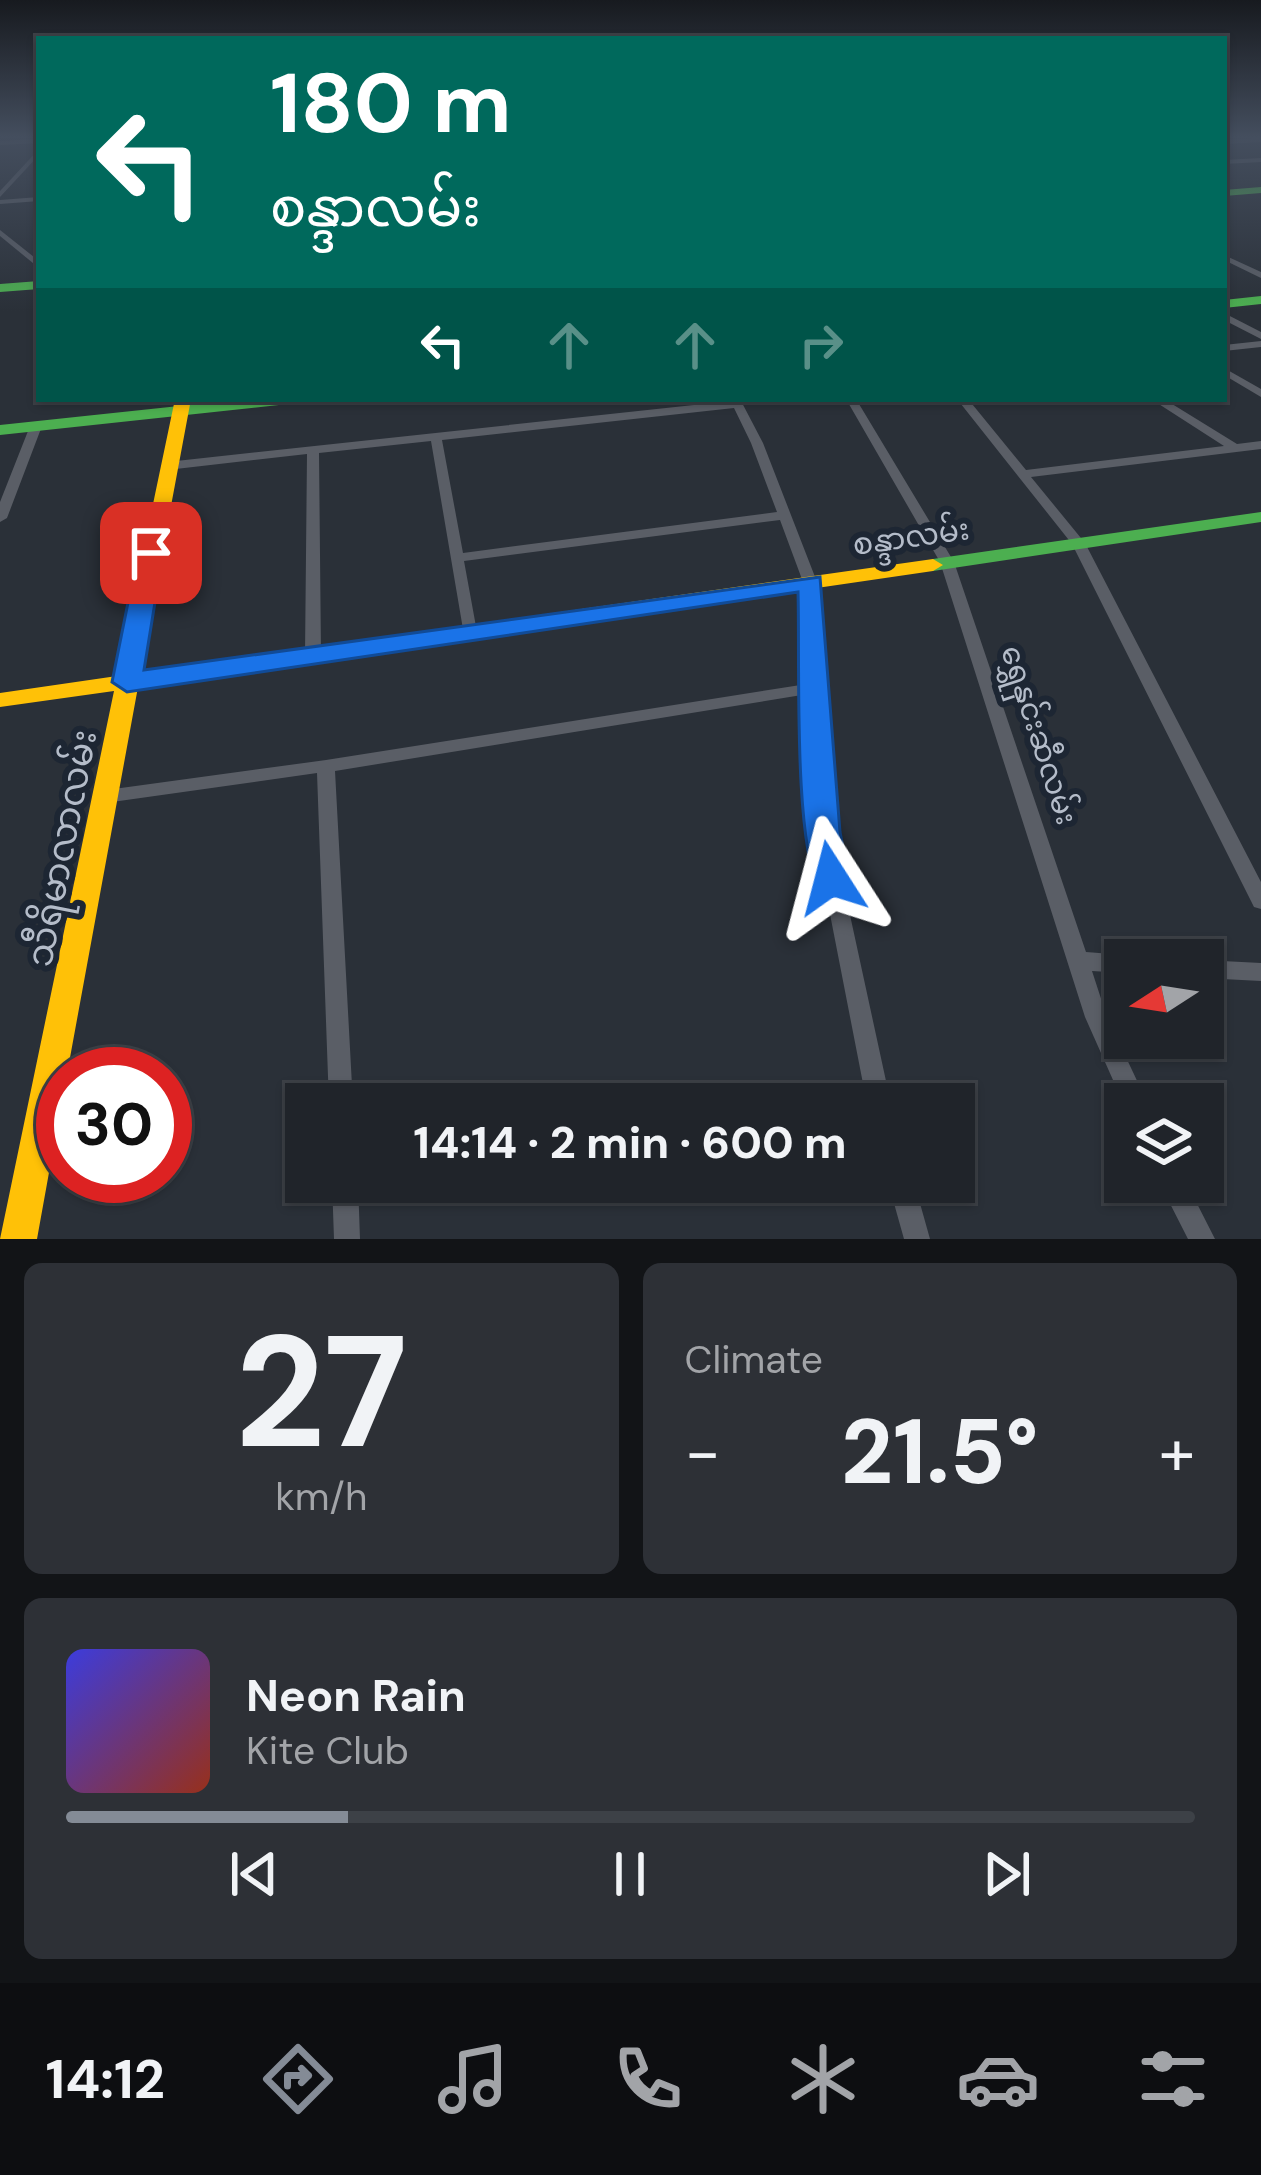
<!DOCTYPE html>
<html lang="en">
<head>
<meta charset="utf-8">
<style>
	body { margin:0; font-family:"DM Sans","Noto Sans Myanmar",sans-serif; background:#2d3036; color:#f1f3f6; height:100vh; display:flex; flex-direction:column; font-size:45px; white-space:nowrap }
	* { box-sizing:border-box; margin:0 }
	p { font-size:39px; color:#a2a4a8 }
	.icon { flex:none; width:66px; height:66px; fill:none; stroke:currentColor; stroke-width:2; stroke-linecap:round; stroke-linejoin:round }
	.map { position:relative; height:1239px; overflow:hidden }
	.side { display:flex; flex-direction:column; gap:24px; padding:24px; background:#121417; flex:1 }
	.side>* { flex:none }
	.hud { position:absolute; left:36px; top:36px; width:1191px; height:366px; border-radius:0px; box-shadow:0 3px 9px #0004,0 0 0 3px #3d4147; background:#00695c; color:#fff; overflow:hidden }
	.needle { width:78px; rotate:258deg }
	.controls { position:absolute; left:1104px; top:939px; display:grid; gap:24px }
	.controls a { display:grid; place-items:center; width:120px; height:120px; border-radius:0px; background:#20242a; box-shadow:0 3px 9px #0004,0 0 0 3px #3d4147; font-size:60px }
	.speed { position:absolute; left:36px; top:1047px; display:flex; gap:24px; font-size:60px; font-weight:700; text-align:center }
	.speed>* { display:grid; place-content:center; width:156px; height:156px; border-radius:50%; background:#20242a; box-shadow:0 3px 9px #0004,0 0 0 3px #3d4147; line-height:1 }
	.speed .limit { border:18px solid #d22; background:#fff; color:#111 }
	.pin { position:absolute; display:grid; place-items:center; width:102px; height:102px; color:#fff; margin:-51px; border-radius:24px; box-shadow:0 6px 18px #0006 }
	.me { position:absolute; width:132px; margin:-66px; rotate:351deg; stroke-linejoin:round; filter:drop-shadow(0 0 9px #0008) }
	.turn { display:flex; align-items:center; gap:42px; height:252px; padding:0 36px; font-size:54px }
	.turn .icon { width:156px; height:156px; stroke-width:2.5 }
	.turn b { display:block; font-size:84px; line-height:102px }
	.lanes { display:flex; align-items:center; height:114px; padding:0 36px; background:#0003; justify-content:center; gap:60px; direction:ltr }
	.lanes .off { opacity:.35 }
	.big { font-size:90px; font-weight:800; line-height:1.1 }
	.side .card { flex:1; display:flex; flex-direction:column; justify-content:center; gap:18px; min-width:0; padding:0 42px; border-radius:18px; background:#2d3036 }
	.side .dial { align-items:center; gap:0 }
	.dial b { font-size:156px; line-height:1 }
	.song { display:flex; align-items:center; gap:36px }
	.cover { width:144px; height:144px; border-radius:18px; background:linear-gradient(135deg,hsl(240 70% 55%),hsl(10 70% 35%)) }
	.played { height:12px; border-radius:6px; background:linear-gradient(90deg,#848b96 25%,#3d4147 25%) }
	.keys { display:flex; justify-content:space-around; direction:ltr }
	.heat { display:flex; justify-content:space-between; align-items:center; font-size:66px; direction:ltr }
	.side .tiles { flex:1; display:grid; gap:24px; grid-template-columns:1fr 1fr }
	.card:last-child { grid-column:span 2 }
	.trip { position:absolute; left:285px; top:1083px; width:690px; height:120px; border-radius:0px; background:#20242a; box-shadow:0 3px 9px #0004,0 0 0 3px #3d4147; font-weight:800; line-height:120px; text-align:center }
	.tab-bar { display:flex; height:192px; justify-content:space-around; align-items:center; background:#0d0e11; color:#a2a4a8 }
	.tab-bar .icon { width:84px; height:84px }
	.tab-bar .selected { color:#848b96 }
	.tab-bar b { font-size:54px; color:#f1f3f6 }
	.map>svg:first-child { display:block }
</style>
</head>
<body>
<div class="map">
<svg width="1261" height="1239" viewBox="0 0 1261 1239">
	<rect width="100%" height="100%" fill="#2a3038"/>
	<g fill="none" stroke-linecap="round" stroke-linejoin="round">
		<path fill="#5a5e66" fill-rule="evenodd" d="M 1261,138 L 1261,142 L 1224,144 L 1224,140 Z
			M 39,139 L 39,143 L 0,145 L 0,141 Z
			M 39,149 L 39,155 L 0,197 L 0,191 Z
			M 1261,158 L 1261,162 L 1224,164 L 1224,160 Z
			M 39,197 L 39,201 L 0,204 L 0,200 Z
			M 0,230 L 39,261 L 39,268 L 0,236 Z
			M 1224,255 L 1261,272 L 1261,278 L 1224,260 Z
			M 1224,313 L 1261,332 L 1261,339 L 1224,320 Z
			M 1261,341 L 1261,347 L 1224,351 L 1224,345 Z
			M 1224,368 L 1261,389 L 1261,397 L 1224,375 Z
			M 730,399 L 740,399 L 763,443 L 817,582 L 832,832 L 891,1104 L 867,1104 L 814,832 L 808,694 L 335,771 L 353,1104 L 329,1104 L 317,773 L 105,803 L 99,801 L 96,796 L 99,791 L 326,760 L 807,684 L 803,582 L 780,520 L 464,561 L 477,632 L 474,635 L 464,635 L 431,441 L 319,453 L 321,655 L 313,660 L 305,655 L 307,454 L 167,470 L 161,466 L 167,462 L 731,401 ZM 734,408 L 751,443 L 777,512 L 463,553 L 442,440 Z
			M 846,399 L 856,399 L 954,562 L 1086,952 L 1125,955 L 1134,960 L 1125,960 L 1125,973 L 1092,971 L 1107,1017 L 1148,1104 L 1125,1104 L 1125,1107 L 1085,1017 L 940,562 Z
			M 957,399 L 968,399 L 1026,470 L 1224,446 L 1151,399 L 1164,399 L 1237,444 L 1261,441 L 1261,449 L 1031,477 L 1085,543 L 1261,882 L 1261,909 L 1254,907 L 1251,901 L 1072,544 Z
			M 36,423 L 42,426 L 7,518 L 0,522 L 0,502 L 30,426 Z
			M 1203,960 L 1261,963 L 1261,981 L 1203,978 Z
			M 332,1182 L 358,1182 L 360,1239 L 334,1239 Z
			M 888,1182 L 914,1182 L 930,1239 L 904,1239 Z
			M 1159,1182 L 1186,1182 L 1215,1239 L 1188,1239 Z"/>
		<path fill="#4caf50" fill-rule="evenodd" d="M 1261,187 L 1261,193 L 1224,196 L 1224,190 Z
			M 39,281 L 39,289 L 0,292 L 0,284 Z
			M 1261,296 L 1261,304 L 1224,308 L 1224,300 Z
			M 245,399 L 296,399 L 288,404 L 0,435 L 0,425 Z
			M 1261,512 L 1261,522 L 933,571 L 923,565 L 933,559 Z"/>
		<path fill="#ffc107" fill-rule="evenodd" d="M 175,399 L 191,399 L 140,672 L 933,559 L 943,565 L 933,571 L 138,687 L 67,1074 L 63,1074 L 63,1095 L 37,1239 L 0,1239 L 114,691 L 0,707 L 0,693 L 117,676 Z"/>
	</g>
	<linearGradient id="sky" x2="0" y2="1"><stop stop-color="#171a1f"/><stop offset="0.44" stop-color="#444e5e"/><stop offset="1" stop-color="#444e5e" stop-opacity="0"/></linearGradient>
	<rect width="1261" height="311" fill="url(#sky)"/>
	<path fill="#1a73e8" stroke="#114b97" stroke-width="3" d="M 151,545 L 163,553 L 144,670 L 820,577 L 840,832 L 849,878 L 844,888 L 831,892 L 819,888 C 793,840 800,655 798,592 L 127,692 L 112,682 L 138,553 Z"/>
	<g text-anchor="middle" stroke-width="12" stroke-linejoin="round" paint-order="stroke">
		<g font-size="30" fill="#b4bcc9" stroke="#1d2633">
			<text transform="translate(911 537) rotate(-8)" y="10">စန္ဒာလမ်း</text>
			<text transform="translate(1039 735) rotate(72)" y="10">ရွှေနှင်းဆီလမ်း</text>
		</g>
		<g font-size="36" fill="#b4bcc9" stroke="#1d2633">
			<text transform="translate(61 848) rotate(-79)" y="13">သီရိမာလာလမ်း</text>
		</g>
	</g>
</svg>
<div class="controls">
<a><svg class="needle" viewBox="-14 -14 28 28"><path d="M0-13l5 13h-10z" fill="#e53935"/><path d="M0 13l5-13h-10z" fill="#a2a4a8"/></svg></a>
<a><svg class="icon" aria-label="layers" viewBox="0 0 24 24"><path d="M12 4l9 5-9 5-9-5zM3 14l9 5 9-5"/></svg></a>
</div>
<div class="speed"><div class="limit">30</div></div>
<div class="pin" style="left:151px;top:553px;background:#d93025"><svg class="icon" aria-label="arrive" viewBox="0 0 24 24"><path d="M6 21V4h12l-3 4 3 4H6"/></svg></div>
<svg class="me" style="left:831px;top:878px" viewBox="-20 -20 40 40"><path d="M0-17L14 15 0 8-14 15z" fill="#1a73e8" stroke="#fff" stroke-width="4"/></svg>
<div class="trip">14:14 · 2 min · 600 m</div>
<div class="hud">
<div class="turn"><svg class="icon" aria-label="left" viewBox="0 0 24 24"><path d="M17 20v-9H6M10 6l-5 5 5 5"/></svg><div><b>180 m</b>စန္ဒာလမ်း</div></div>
<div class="lanes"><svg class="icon" aria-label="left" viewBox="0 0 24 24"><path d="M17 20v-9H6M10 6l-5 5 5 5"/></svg><svg class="icon off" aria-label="ahead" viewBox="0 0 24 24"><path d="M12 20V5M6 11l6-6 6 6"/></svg><svg class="icon off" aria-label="ahead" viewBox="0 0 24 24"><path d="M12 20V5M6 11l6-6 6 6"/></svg><svg class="icon off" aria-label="right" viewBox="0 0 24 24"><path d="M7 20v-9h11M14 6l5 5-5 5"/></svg></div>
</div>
</div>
<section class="side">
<div class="tiles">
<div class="card dial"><b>27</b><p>km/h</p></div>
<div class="card"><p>Climate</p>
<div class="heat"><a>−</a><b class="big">21.5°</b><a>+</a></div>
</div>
<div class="card">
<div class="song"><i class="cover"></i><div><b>Neon Rain</b><p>Kite Club</p></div></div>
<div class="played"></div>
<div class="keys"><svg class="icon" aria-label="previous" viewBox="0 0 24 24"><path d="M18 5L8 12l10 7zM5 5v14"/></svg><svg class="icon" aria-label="pause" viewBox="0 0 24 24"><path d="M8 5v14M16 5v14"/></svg><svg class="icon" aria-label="next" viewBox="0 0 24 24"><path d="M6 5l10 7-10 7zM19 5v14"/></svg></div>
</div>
</div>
</section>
<nav class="tab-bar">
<b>14:12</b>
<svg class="icon selected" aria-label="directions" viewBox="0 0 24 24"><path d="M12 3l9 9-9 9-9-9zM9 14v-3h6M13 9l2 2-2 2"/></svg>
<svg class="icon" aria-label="music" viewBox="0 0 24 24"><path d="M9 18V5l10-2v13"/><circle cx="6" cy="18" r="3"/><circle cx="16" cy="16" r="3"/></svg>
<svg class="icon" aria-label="phone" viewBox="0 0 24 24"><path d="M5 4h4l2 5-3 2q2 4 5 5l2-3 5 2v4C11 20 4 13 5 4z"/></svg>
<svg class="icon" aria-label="climate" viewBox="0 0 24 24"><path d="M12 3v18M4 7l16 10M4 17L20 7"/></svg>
<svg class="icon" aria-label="car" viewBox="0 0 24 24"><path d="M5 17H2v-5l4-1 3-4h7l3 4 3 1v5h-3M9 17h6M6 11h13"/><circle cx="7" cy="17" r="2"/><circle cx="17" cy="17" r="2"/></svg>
<svg class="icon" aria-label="filters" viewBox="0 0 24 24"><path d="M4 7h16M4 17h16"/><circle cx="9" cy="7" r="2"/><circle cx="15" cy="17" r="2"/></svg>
</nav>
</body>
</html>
